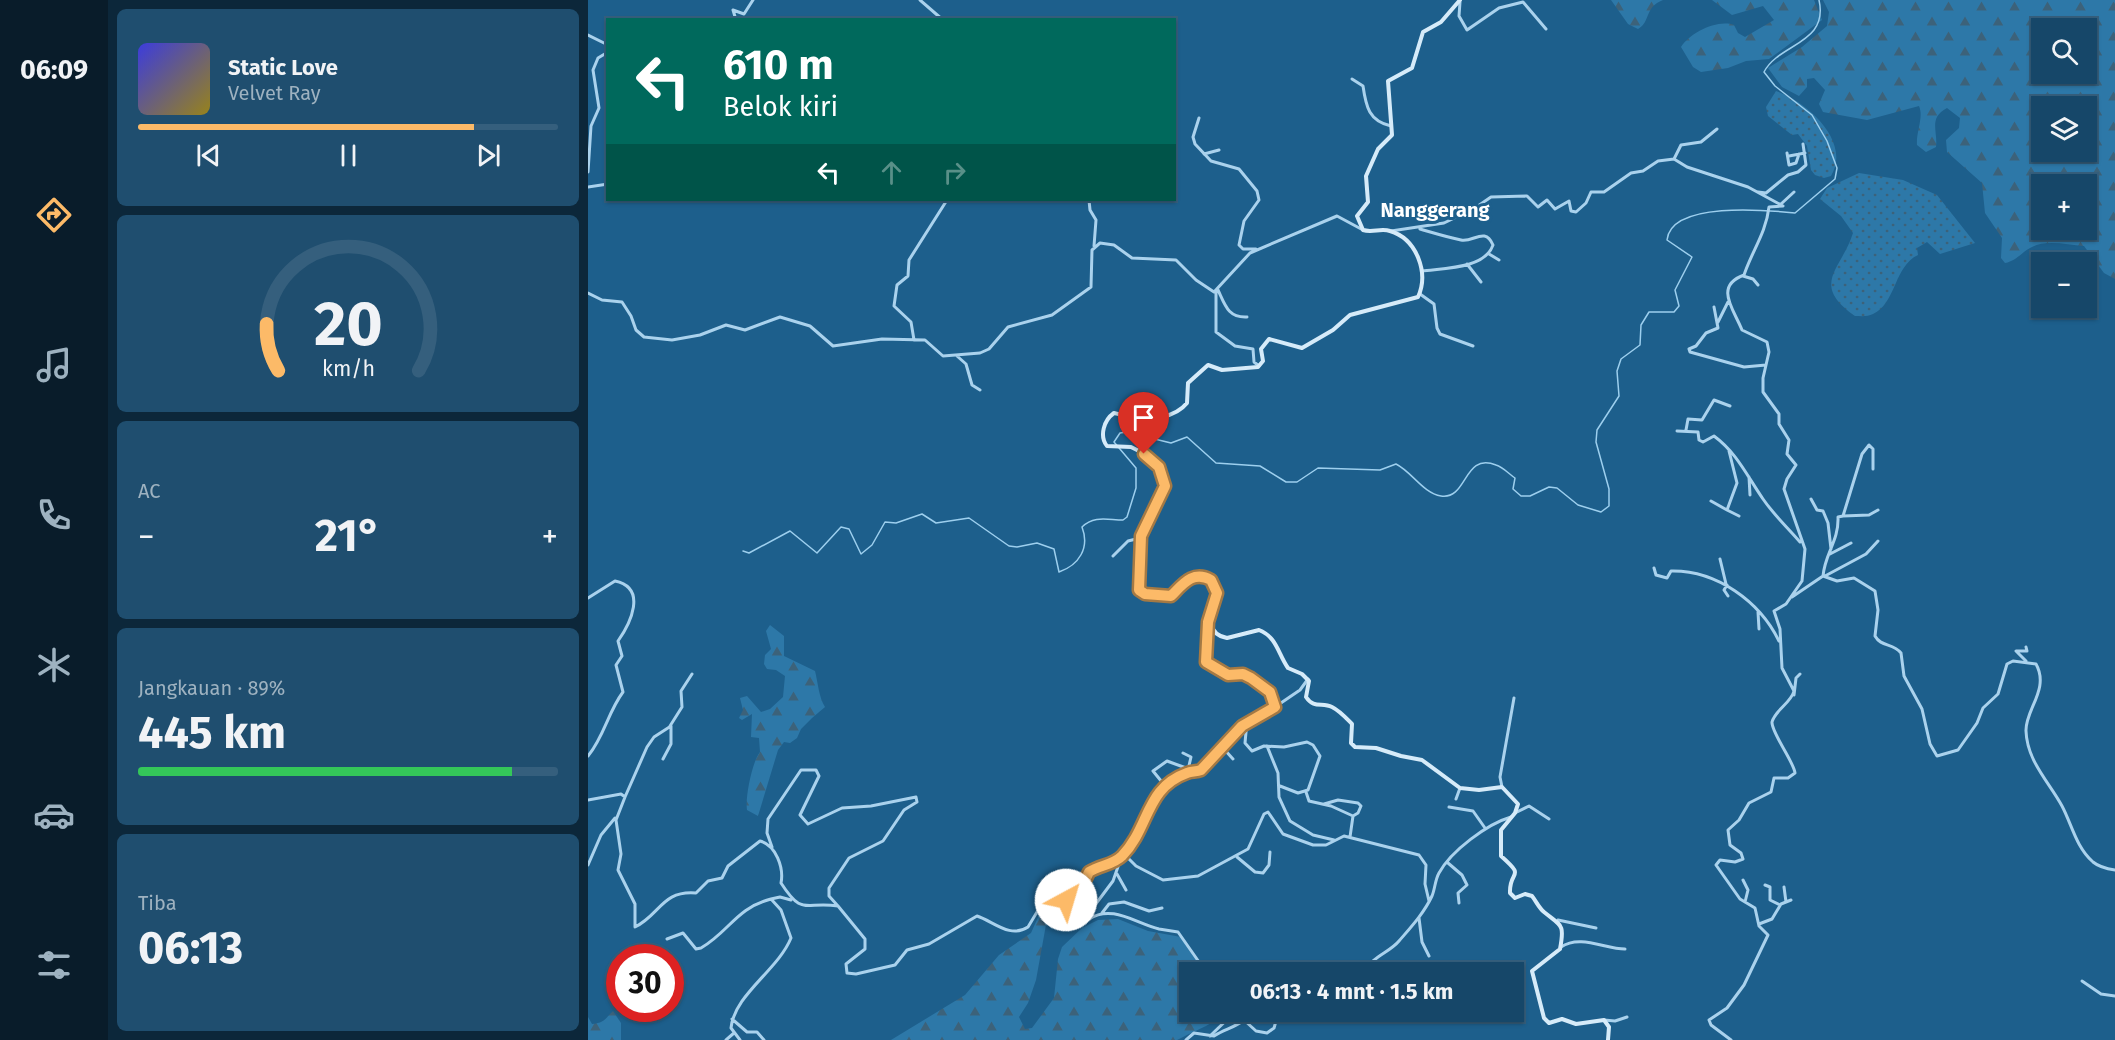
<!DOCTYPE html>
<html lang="id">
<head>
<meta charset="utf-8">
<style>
	body { margin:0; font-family:"Fira Sans",sans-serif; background:#1f4e6f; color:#f1f3f6; height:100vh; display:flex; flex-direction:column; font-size:22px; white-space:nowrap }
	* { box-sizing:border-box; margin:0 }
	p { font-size:20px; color:#9eb2c0 }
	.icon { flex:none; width:33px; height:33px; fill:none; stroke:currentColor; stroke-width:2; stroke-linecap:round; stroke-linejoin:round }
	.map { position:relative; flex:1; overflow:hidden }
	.drawer { display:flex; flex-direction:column; gap:9px; padding:9px; background:#0c273a; width:480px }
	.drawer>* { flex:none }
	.hud { position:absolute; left:18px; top:18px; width:570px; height:183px; border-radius:0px; box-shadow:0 2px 4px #0004,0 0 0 2px #355f7d; background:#00695c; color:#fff; overflow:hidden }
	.buttons { position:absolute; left:1443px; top:18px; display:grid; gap:12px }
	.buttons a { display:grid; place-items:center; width:66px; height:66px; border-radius:0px; background:#164769; box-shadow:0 2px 4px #0004,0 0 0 2px #355f7d; font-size:30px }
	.speed { position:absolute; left:18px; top:944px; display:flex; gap:12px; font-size:30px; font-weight:700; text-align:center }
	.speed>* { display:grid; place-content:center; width:78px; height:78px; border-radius:50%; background:#164769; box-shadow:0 2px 4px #0004,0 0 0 2px #355f7d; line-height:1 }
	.speed .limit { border:9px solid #d22; background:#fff; color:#111 }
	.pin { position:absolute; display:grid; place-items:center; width:51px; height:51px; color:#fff; margin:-62px -26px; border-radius:50% 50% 50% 0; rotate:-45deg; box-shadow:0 0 6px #0007 }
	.pin .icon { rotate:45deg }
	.me { position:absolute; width:66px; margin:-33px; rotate:39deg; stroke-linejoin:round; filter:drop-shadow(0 0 4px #0008) }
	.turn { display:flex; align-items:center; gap:21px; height:126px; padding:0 18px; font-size:27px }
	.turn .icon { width:78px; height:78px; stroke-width:2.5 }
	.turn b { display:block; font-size:42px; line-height:51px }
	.lanes { display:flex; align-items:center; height:57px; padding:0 18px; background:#0003; justify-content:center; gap:30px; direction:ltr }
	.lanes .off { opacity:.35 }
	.big { font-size:45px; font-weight:700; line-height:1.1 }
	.drawer .card { flex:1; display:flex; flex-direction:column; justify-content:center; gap:9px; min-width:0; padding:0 21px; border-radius:9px; background:#1f4e6f }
	.drawer .dial { align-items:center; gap:0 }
	.dial svg { height:156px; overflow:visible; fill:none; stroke:#355f7d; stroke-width:7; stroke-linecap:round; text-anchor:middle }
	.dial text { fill:#f1f3f6; stroke:none }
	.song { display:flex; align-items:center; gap:18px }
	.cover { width:72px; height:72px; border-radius:9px; background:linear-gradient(135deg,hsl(240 70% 55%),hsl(50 70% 35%)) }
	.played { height:6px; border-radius:3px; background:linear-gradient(90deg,#fcba68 80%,#355f7d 80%) }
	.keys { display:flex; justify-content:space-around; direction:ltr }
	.heat { display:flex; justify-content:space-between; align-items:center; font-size:33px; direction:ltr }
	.charge { height:9px; border-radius:4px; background:linear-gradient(90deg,#34c759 89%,#355f7d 0) }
	.trip { position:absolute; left:591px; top:962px; width:345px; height:60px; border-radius:0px; background:#164769; box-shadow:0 2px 4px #0004,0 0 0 2px #355f7d; font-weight:700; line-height:60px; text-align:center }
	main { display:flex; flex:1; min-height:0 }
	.menu { display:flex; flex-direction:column; width:108px; justify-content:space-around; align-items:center; background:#091c2a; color:#9eb2c0 }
	.menu .icon { width:42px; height:42px }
	.menu .selected { color:#fcba68 }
	.menu b { font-size:27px; color:#f1f3f6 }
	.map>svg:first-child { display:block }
</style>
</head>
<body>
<main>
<nav class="menu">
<b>06:09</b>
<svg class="icon selected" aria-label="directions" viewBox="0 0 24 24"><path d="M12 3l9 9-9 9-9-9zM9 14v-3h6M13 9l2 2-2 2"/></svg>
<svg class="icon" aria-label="music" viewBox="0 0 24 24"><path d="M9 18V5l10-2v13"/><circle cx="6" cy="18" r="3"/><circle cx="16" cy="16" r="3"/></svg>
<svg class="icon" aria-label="phone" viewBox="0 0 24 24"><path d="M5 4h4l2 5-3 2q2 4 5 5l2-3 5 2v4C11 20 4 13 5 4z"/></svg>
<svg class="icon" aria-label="climate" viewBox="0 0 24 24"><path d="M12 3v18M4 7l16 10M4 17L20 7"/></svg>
<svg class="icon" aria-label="car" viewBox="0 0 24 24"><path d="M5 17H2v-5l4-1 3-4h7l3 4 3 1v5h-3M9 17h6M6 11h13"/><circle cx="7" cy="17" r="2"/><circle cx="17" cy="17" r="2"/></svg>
<svg class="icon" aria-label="filters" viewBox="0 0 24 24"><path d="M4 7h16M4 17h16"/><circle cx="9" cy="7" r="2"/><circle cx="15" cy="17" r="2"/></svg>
</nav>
<section class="drawer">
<div class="card">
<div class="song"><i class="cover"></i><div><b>Static Love</b><p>Velvet Ray</p></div></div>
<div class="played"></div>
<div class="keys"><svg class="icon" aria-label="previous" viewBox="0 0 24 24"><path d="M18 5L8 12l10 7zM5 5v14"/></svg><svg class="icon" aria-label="pause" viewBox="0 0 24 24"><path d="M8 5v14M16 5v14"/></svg><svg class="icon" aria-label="next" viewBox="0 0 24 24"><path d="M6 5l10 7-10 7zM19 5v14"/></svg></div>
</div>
<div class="card dial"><svg viewBox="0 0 100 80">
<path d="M14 69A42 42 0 1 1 86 69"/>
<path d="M14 69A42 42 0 0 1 8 45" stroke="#fcba68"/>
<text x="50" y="56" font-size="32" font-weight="700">20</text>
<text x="50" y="72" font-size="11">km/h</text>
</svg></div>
<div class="card"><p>AC</p>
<div class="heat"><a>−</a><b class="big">21°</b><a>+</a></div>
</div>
<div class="card"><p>Jangkauan · 89%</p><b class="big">445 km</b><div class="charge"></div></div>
<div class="card"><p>Tiba</p><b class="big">06:13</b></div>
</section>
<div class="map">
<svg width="1527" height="1040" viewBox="0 0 1527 1040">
	<defs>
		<pattern id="grass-dots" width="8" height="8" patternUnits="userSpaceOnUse" patternTransform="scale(1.5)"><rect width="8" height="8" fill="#2d78a8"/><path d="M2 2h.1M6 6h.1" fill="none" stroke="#3c627a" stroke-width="1.8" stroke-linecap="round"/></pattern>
		<pattern id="forest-firs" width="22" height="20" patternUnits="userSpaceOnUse" patternTransform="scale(1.5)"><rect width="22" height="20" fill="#2d78a8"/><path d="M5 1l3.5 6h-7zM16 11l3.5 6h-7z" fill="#3c627a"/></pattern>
	</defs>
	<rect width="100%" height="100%" fill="#1d5f8c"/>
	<path fill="url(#grass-dots)" d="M 1188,91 C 1218,101 1264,141 1243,176 L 1236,178 L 1227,175 L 1223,170 L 1219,146 L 1210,134 L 1204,135 L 1180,116 L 1178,107 Z
		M 1271,173 L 1315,180 L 1349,195 L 1387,243 L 1352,254 L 1339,242 L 1329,248 L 1330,255 C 1306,266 1308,304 1285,314 C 1279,317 1273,316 1267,316 C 1221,284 1254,269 1265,233 L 1253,216 L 1232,199 L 1239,188 Z"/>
	<path fill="url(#forest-firs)" fill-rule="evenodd" d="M 1023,0 L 1075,0 C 1056,7 1063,22 1050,29 L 1040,24 Z
		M 1124,0 L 1226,0 L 1234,20 L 1181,59 L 1158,61 L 1140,68 L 1113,72 L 1105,67 L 1093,47 C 1102,33 1129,19 1146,25 L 1150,33 L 1157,37 L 1186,20 L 1175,6 L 1144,15 Z
		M 1235,0 L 1527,0 L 1527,279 L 1516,273 L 1496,246 C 1479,245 1457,239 1442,248 C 1433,253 1428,261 1417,263 L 1413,258 L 1414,238 L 1397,213 L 1394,183 L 1359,152 L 1358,140 L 1371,128 L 1372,118 L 1359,108 C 1340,118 1350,131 1348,147 L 1338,152 L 1329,145 C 1328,132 1336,117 1331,106 L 1279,120 L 1235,112 L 1231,104 L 1237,90 L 1226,78 L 1219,79 L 1219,87 L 1211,96 L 1194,87 L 1180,68 L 1214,47 L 1239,26 L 1241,12 ZM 1498,28 L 1498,74 L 1454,74 L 1454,28 ZM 1498,106 L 1498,152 L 1454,152 L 1454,106 ZM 1498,184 L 1498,230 L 1454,230 L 1454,184 Z
		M 182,625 L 196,636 L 196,656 L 227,671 C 230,683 231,698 237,707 L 224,718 L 213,729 L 209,738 L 202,743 L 196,742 L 190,750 L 170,816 L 159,810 C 157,798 164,762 172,752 L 171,738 L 163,737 L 164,714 L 154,720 L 151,718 L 155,710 L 152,698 L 159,696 L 173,712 L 182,709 L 195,697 L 197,676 L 188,670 L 179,669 L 176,664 L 177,655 L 183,649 L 178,631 Z
		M 455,906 L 461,908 L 448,980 L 440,1003 L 431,1017 L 437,1029 L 444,1028 L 466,998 L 470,959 L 474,947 L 494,928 L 510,920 L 530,919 L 560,931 L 593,937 L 617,972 L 602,972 L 602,1011 L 639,1011 C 623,1026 608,1030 589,1040 L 303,1040 L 377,995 L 411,955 L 443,933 Z
		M 25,1011 L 33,1023 L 33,1040 L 0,1040 L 0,1017 L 4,1024 C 16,1023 17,1019 25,1011 Z"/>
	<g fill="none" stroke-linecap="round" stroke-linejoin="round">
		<path stroke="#9dcfee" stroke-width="1.5" d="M 155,551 L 161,553 L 202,531 L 229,553 L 253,527 L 261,529 L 273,554 L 284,545 L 297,522 L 308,523 L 334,514 L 348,523 L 381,518 L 421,546 L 429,547 L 449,543 L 466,549 L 471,572 C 491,565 502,548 494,527 C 506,515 520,520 535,520 L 539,517 L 548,488 L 548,468 L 526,442 L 532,433 L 538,432 L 583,443 L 599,437 L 628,463 L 672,466 L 698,482 L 709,482 L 730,468 L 792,470 L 808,464 C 824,472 835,493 853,496 C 880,500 875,452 908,465 C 915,467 921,474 927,478 L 925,489 L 933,496 L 942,496 L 961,487 L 969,488 L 990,505 L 1013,512 L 1021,506 L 1021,489 L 1008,442 L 1009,430 L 1031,396 L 1029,371 L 1033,359 L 1052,345 L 1053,325 L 1061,312 L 1086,312 L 1091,306 L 1087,290 L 1104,257 L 1079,240 C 1083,201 1178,210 1207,213 L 1247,179 L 1249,168 L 1239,141 L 1224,115 L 1187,86 L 1176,72 C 1191,43 1241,44 1231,0"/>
		<path stroke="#aad2ed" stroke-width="3" d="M 332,0 L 355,20
			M 872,2 L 871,16 L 879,30 L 911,8 L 935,2 L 958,29
			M 148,20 L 145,10 L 156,14 L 165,0
			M 0,35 L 20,45
			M 764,79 L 775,86 C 778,107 781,121 803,126
			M 611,118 L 605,137 L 607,144 L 623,161 L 651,169 L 669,191 L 671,200 L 656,221 L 651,245 L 655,249 L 668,249
			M 1199,153 L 1201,165 L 1208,163 L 1211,154
			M 616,154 L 631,150
			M 1201,156 L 1217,153
			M 1086,159 L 1093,145 L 1113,142 L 1129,129
			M 0,172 L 3,126 L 11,108 L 5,70 L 10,58 L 20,52
			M 0,187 L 20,184
			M 1170,192 L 1178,193 L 1200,175 L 1210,172 L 1218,165 L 1215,144
			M 501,200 L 502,210 L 508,220 L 506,246
			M 1193,204 L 1206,192
			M 832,229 C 846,233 859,237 873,240 C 885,243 897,226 905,245 C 897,269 855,268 834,271
			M 803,231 L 856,223 L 887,208 L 903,197 L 939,196 L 950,207 L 959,200 L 967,209 L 981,201 L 983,211 L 988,212 L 998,203 L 1003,192 L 1016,192 L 1043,173 L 1055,171 L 1070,161 L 1086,159 L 1099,167 L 1160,187 L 1195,206 L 1181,207 C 1178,233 1164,251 1156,275 C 1126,286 1145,308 1154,330 L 1179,342 L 1181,352 L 1175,378 L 1175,392 L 1191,414 L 1191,424 L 1201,440 L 1199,454 L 1208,465 L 1199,479 L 1196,489 L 1217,549 L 1214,581 L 1198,604 L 1186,611 L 1192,629 L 1194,668 L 1206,691 C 1203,703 1187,710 1184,722 C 1183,732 1206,762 1207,773 L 1200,778 L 1186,778 L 1183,792 L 1161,803 L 1151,820 L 1140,830 L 1142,845 L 1153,853 L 1155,859 L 1147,862 L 1132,860 L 1128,865 L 1152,899 L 1167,908 L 1171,926 L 1180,935 L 1156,985 L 1139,1008 L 1121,1020 L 1123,1025 L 1143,1040
			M 901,254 L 911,260
			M 879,264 L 893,282
			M 1155,276 L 1165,279 L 1170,285
			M 630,290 C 637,305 640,318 659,317
			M 628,292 L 628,332 L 647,346 L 665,349 L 666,362 L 671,366
			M 0,293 L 14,300 L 34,302 L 43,316 L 48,330 L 56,337 L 84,340 L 112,335 L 138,325 L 157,330 L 192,317 L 222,326 L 245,346 L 294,339 L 337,340 L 355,356 L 392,353 L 401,349 L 420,327 L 464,315 L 503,287 L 504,250 L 512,243 L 526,245 L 544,258 L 588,260 L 608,280 L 626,292 L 662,253 L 749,216 L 775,230
			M 832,294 L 846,304 L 849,328 L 852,334 L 885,346
			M 1126,307 L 1130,328 L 1118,333 L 1108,346 L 1101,349 L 1102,352 L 1156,367 L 1178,365
			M 1130,322 L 1140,302
			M 326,340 L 323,322 L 306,306 L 309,285 L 320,276 L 321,260 L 359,200
			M 369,356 L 378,364 L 384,385 L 392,390
			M 1098,430 L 1100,419 L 1114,420 L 1126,400 L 1142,406
			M 1089,431 L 1110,432 L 1111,440 L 1115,442 L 1126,436 C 1149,453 1159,476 1175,499 C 1186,515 1199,527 1212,542
			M 1141,451 L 1149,483 L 1139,510 L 1151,516
			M 1161,477 L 1162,495
			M 1223,499 L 1229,510 L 1235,511 L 1240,523 L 1243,549
			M 1123,501 L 1139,510
			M 1255,516 L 1281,515 L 1290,510
			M 1242,554 L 1263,543
			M 525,556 L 540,541 L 548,539 L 552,542
			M 1132,559 L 1138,584
			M 1066,568 L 1068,575 L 1079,578 L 1083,571 C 1129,570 1172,602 1191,641
			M 1235,576 L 1249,581 L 1266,578 L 1287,591 L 1290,610 L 1287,636 C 1293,647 1305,643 1313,653 L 1316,676 L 1334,709 L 1342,744 L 1349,756 L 1370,750 L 1389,723 L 1395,708 L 1410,694 L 1419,664 L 1425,661 L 1448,664 C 1462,689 1437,710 1438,731 C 1439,761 1461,782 1474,806 C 1484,825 1488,847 1505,862 C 1511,867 1520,869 1527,870
			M 1237,576 L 1278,554 L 1290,541
			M 1139,585 L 1136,590 L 1140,596
			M 1204,597 L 1235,576 C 1237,553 1251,541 1250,517 L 1255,516 L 1274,454 L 1281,445 L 1285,449 L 1285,469
			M 0,598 L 27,581 C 60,588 42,624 30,641 L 34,656 L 28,665 L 35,692 C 20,712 16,737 0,756
			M 1170,612 L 1171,629
			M 1438,661 L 1428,651 L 1439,651 L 1438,647
			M 1206,695 L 1208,678 L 1212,674
			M 687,707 L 712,690 L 720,679
			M 659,721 L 657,743 L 664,751 L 676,746 L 696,747 L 719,742 L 725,745 L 732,756 L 720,790 L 710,793 L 692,786
			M 82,726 L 94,707 L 93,691 L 104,674
			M 679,746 L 690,773 L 691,797 L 702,821 L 725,835 L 746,840
			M 635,748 L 645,759
			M 595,753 L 603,757 L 600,770
			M 578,787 L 565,771 L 579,761 L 601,769
			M 914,787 L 912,777 L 926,698
			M 718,792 L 721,801 L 743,806 L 765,816 L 762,837
			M 37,797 L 59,747 L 66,737 L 83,726 L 83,744 L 75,759
			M 868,799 L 872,788
			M 0,800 L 33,794 L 37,797 L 28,820 L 33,854 L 30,870 L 47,904 L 47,927 C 72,915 74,890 108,893 L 120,881 L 134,878 L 140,866 L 172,841 C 188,845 196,868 193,883 C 215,917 216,901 250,906 L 277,939 L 277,949 L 258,964 L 259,973 L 268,974 L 307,965 L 319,950 L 341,944 L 389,916 C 405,921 422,939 440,927 L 461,892 L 466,892 L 471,900 L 479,900 L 494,887 L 501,872 C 512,865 525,865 534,856 C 563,827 557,788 599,773 C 603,771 608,772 613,770 L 654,726 L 687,707 L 682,692 L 664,678 L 655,673 L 640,675 L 618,662 L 621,616
			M 736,804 L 750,800 L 770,803 L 773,806 L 770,813 L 765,816
			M 861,807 L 885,811 L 897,828
			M 927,813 L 941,806 L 961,819
			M 184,847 L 179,833 L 180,819 L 213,770 L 228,770 L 231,776 L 212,815 L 220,824 L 254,808 L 283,806 L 328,797 L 329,802 L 316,810 L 295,841 L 261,858 L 241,888 L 241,896 L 250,906
			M 536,854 L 548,866 L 575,880 L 610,876 L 660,849 L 676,814 L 680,812 L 695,834 L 725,845 L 738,845 L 756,836 L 831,855 L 838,865 L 837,884 L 841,901
			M 649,857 L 667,872 L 675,873 L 681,865 L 682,852
			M 533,858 L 525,881 L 498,917 L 501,919 C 524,904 547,923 571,929 C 577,930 584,931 590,932 L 618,972
			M 860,863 L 874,875 L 879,885 L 870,893 L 871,903
			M 0,865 L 13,835 L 27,818
			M 529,874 L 538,890
			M 1155,880 L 1160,890 L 1157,902
			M 1177,885 L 1182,887 L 1182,900 L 1192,905
			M 1196,887 L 1198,902
			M 514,913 L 521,904 L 536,902 L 561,911 L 574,908
			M 831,918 L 834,942 L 841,956
			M 970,920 L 1008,928
			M 1171,924 L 1184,919 L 1193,904 L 1203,900
			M 79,939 L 95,933 L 108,949 L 113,948 C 141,932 148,908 183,899
			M 973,947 C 992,934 1017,949 1037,949
			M 777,972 C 784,956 801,953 811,941 C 823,927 836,913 844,896 C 847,889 847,880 851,873 C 863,851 899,824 923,817
			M 1494,981 L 1513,994 L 1527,996
			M 713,1011 L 723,1013 L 732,1011
			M 144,1019 L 159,1032 L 169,1032 L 176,1040
			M 1016,1020 L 1027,1021 L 1039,1017
			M 622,1036 L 648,1011
			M 138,1040 L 146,1033
			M 152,1040 L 143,1028 C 146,995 190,970 203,938 L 193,910 L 183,899 L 192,897 L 203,900
			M 598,1040 L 606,1033 L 626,1036 C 637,1029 646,1028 656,1020 L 668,1031 L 679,1033 L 686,1028 L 691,1011"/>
		<path stroke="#d6ebf9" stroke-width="4" d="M 872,0 L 853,22 L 835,32 L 824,68 L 800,81 L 804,135 L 790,149 L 778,176 L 780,202 L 769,216 L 775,230 C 784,233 793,228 802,231 C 829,239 841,273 830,297 L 762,315 L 745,330 L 714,348 L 681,339 L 673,349 L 675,361 L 670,367 L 634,370 L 620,365 L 600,383 L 599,403 C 587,418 563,420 545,418 C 538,418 533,414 526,413 C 516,420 511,436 519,446 L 543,447 L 557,454 L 567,462 L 577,480 L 574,495 L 553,536 L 550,585 L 553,591 L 583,596 C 594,585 602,572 620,578 L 629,589 C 628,605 611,632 639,638 L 671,630 C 689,637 690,654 700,668 L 714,674 L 721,681 L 718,697 C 726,709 734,702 744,707 C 752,711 758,718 764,724 L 763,743 L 767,747 L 788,748 L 813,756 L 834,760 L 872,788 L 891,790 L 914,787 L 930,804 L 927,813 L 913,830 L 913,856 C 939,879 921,869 922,893 L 927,898 L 937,894 L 944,896 C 948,901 951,908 956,912 C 973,926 977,923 972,949 L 944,971 L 956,1018 L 961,1023 L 974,1019 L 988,1024 L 1016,1020 L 1021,1027 L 1020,1040"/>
	</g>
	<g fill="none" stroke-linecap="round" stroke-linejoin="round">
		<defs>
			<path id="route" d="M 478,900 L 494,887 L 501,872 C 512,865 525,865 534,856 C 562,827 557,788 599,773 C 603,771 608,772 613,770 L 654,726 L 687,707 L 682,692 L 663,678 L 655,674 L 640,675 L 618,662 L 620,622 L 629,593 L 623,580 C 605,570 595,584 583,596 L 557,594 L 551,590 L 553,536 L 577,486 L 571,467 L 556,454"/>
		</defs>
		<use href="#route" stroke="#a47944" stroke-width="15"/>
		<use href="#route" stroke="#fcba68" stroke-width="10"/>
	</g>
	<g text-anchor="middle" stroke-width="6" stroke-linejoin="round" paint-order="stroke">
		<g font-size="20" font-weight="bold" fill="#fff" stroke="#1d5f8c">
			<text x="847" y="217">Nanggerang</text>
		</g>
	</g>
</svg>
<div class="buttons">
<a><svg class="icon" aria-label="search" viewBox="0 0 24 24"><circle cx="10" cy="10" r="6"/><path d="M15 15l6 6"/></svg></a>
<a><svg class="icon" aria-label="layers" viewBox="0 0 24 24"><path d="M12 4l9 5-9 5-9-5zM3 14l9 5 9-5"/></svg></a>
<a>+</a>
<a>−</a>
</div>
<div class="speed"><div class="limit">30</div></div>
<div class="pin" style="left:556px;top:454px;background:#d93025"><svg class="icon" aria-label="arrive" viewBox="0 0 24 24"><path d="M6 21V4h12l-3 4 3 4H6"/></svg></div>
<svg class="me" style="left:478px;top:900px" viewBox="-20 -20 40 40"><circle r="19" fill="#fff"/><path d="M0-13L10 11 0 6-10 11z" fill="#fcba68"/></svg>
<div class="trip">06:13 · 4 mnt · 1.5 km</div>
<div class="hud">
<div class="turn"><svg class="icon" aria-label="left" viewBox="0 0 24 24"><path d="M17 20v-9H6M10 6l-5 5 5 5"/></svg><div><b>610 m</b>Belok kiri</div></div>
<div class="lanes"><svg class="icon" aria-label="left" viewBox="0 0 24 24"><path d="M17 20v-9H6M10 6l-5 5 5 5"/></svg><svg class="icon off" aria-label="ahead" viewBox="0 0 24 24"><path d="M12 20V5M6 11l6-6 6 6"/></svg><svg class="icon off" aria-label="right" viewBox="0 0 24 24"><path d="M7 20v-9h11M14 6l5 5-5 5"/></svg></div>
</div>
</div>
</main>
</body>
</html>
